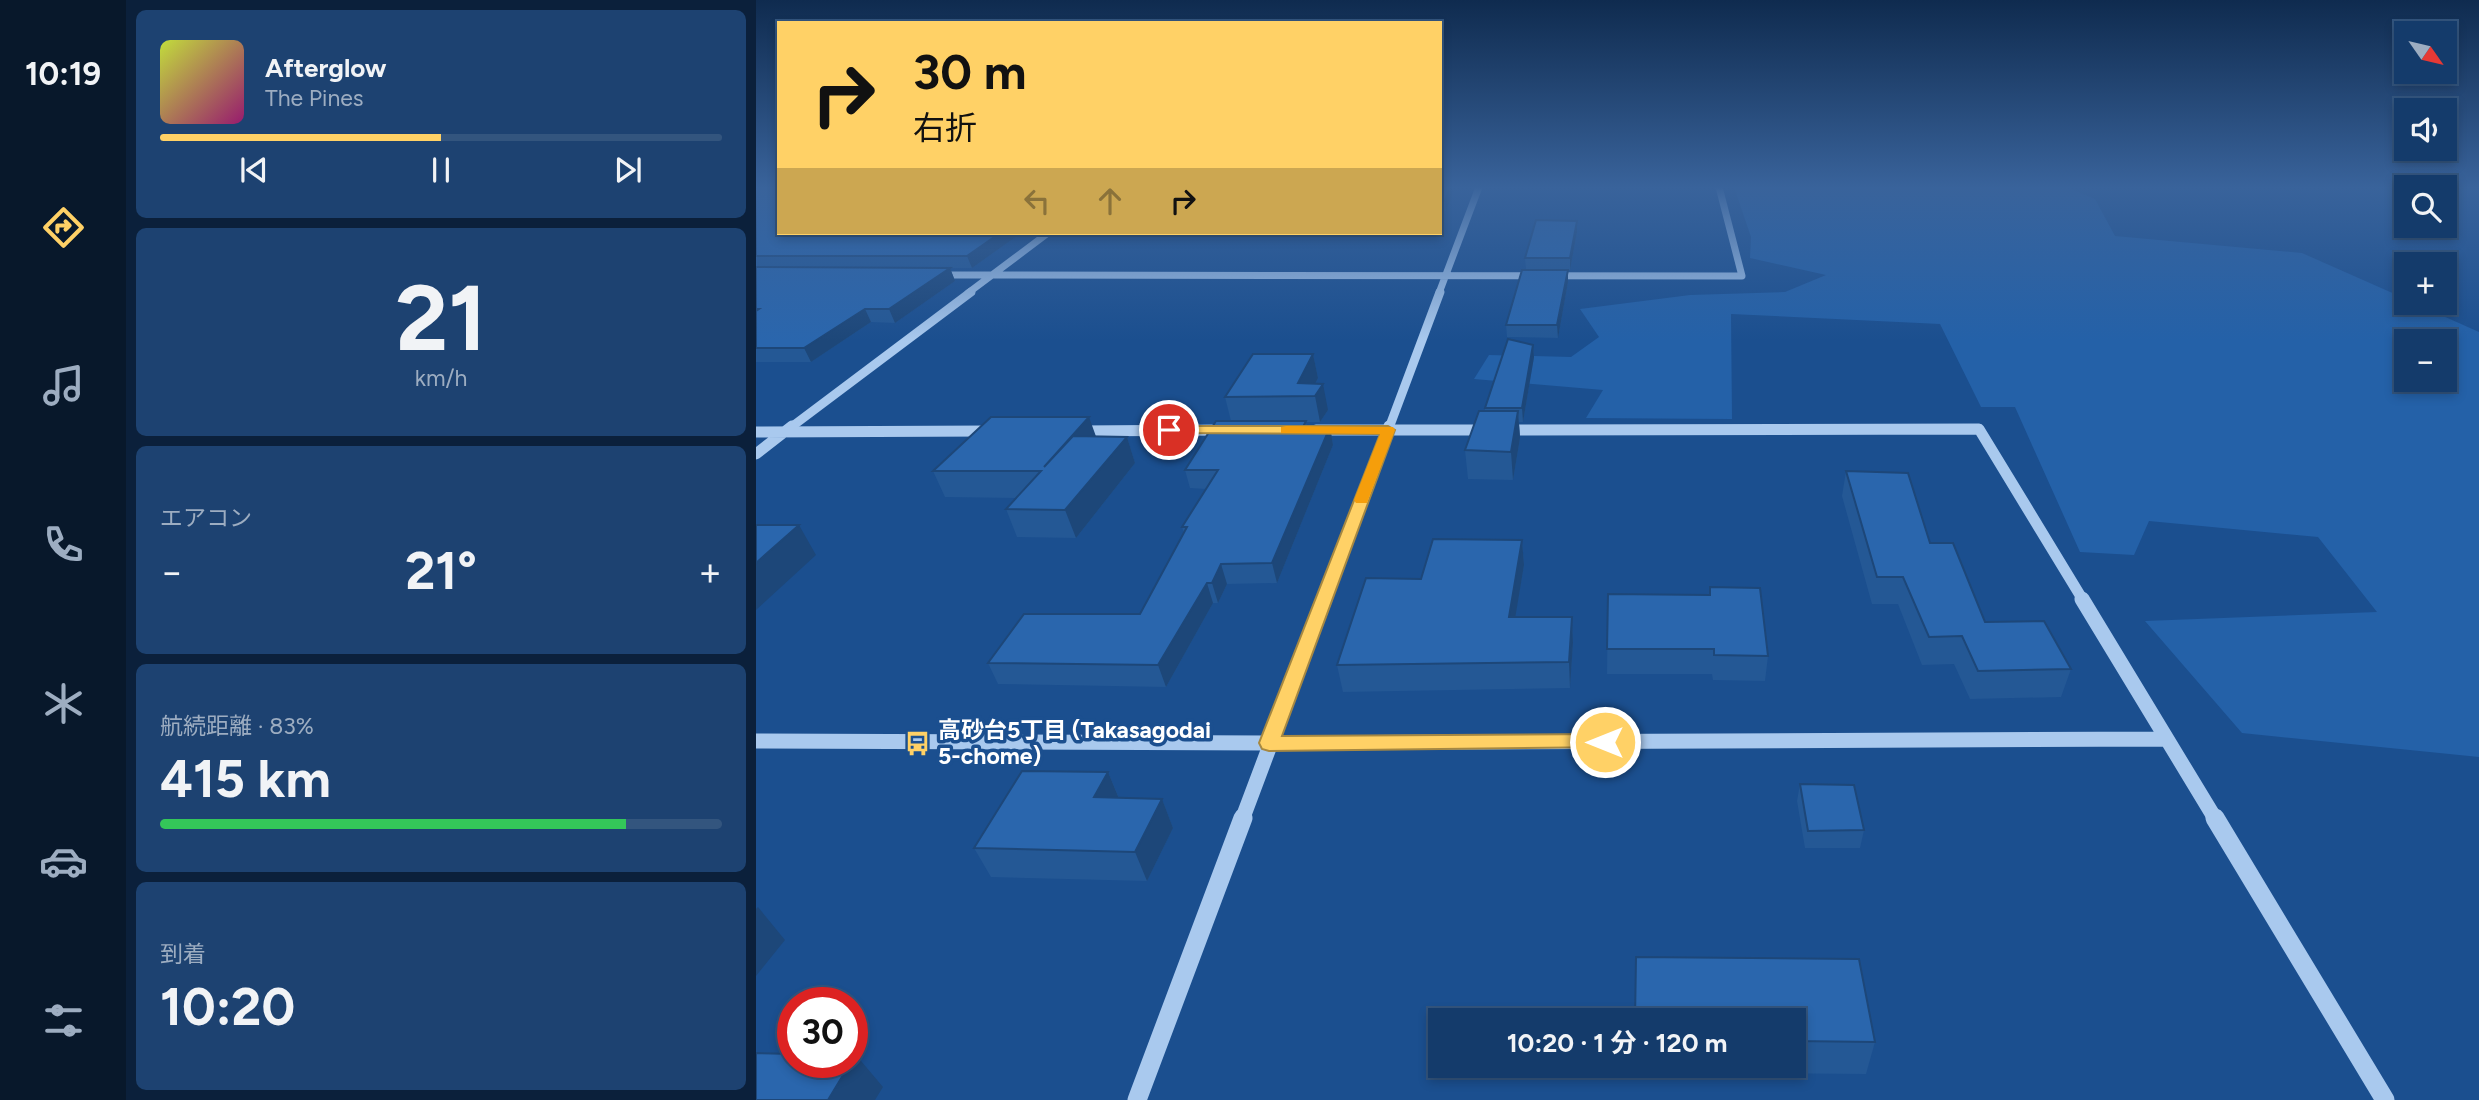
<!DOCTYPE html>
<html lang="ja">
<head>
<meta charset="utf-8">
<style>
	body { margin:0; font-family:Figtree,"Noto Sans JP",sans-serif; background:#1d4271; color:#f1f3f6; height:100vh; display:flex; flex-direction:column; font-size:26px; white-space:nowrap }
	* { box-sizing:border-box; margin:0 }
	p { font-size:23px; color:#9dadc1 }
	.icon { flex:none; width:38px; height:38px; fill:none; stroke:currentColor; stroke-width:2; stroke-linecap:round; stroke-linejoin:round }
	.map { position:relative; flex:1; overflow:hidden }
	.panel { display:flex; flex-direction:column; gap:10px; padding:10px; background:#0b203b; width:630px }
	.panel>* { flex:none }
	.top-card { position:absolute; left:21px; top:21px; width:665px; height:214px; border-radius:0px; box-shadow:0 4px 10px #0003,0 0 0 2px #33557e; background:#ffd166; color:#111; overflow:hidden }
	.needle { width:46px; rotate:124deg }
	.buttons { position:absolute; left:1638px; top:21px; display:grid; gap:14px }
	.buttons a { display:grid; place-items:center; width:63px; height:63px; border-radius:0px; background:#143b6b; box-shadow:0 4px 10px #0003,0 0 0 2px #33557e; font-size:35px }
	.speed { position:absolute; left:21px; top:987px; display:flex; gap:14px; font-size:35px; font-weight:700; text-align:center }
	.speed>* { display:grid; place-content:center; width:91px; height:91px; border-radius:50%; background:#143b6b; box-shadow:0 4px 10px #0003,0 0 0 2px #33557e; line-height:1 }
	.speed .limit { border:10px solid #d22; background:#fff; color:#111 }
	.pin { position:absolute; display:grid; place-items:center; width:60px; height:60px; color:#fff; margin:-30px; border:4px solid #fff; border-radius:50%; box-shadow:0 2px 7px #0007 }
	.me { position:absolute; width:77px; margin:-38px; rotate:270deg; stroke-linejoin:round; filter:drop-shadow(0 0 5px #0008) }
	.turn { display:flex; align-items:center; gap:24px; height:147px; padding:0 21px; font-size:32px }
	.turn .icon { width:91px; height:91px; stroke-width:2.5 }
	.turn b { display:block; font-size:49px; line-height:60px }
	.lanes { display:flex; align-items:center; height:66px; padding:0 21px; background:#0003; justify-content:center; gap:35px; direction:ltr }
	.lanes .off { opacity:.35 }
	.big { font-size:52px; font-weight:700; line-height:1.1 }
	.panel .card { flex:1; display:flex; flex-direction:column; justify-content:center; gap:10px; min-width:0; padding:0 24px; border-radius:10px; background:#1d4271 }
	.panel .dial { align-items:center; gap:0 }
	.dial b { font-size:91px; line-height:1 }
	.song { display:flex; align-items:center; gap:21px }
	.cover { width:84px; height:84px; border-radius:10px; background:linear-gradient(135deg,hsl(70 70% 55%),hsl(320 70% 35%)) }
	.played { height:7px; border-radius:4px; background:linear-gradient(90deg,#ffd166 50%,#33557e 50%) }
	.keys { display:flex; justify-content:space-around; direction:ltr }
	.heat { display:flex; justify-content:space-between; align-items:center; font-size:38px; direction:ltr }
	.charge { height:10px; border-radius:5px; background:linear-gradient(90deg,#34c759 83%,#33557e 0) }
	.trip { position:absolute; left:672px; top:1008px; width:378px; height:70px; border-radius:0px; background:#143b6b; box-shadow:0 4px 10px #0003,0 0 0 2px #33557e; font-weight:700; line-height:70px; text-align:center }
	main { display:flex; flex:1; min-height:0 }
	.dock { display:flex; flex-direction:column; width:126px; justify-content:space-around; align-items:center; background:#08182b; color:#9dadc1 }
	.dock .icon { width:49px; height:49px }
	.dock .selected { color:#ffd166 }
	.dock b { font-size:32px; color:#f1f3f6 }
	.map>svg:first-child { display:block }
</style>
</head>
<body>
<main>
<nav class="dock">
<b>10:19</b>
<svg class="icon selected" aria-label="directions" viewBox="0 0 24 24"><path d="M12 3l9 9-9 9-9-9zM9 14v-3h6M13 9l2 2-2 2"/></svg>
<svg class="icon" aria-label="music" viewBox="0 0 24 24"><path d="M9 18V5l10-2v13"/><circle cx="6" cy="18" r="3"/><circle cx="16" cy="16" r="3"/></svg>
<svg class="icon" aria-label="phone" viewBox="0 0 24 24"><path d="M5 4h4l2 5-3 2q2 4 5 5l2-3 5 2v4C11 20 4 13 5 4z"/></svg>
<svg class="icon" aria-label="climate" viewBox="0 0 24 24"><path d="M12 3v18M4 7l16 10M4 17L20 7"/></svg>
<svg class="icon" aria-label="car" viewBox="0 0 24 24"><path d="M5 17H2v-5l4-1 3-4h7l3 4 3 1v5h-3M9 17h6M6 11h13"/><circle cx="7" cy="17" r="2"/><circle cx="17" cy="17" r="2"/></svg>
<svg class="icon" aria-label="filters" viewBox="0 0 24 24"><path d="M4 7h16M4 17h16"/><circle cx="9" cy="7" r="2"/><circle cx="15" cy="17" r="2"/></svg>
</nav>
<section class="panel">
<div class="card">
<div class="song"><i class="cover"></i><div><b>Afterglow</b><p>The Pines</p></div></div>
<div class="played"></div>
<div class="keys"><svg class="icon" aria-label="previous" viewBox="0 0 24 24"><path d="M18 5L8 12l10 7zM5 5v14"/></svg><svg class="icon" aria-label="pause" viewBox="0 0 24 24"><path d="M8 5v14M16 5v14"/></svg><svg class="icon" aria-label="next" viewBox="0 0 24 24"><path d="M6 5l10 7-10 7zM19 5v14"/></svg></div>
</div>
<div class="card dial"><b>21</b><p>km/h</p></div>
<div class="card"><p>エアコン</p>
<div class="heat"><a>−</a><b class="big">21°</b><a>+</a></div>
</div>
<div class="card"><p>航続距離 · 83%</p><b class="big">415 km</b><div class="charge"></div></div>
<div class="card"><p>到着</p><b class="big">10:20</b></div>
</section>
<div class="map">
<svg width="1723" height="1100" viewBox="0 0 1723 1100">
	<rect width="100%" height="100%" fill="#1b4f8f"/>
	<path fill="#2461a8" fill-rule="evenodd" d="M 978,187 L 1310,187 L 1339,199 L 1359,236 L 1546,253 L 1650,299 L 1650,303 L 1658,303 L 1723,332 L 1723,757 L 1486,733 L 1389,621 L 1621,612 L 1562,537 L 1393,521 L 1378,555 L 1324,552 L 1259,407 L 1225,407 L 1184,324 L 975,314 L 976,419 L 830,418 L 847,390 L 718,379 L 733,355 L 815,357 L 843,337 L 824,309 L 934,295 L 1029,292 L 1070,275 L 994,258 L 995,237 ZM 1650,341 L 1689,341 L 1689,380 L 1650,380 Z"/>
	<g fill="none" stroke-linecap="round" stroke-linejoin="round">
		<path stroke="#a9c9ee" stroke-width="7" d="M 182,275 L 986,276 L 963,187
			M 212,293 L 292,233
			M 683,293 L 723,187"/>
		<path stroke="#a9c9ee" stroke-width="9" d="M 34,428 L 215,292
			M 633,428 L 684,292"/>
		<path stroke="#a9c9ee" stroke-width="11" d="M 560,430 L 731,430
			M 749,430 L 1223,429 L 1327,600
			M 322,431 L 469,430
			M 0,432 L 234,431
			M 0,454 L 36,426
			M 568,600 L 633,426"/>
		<path stroke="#a9c9ee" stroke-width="15" d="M 1326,599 L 1460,820
			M 0,741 L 513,743 L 1409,739
			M 486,820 L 569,599"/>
		<path stroke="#a9c9ee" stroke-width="19" d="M 1459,818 L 1629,1100
			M 381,1100 L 487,818"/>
	</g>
	<path fill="#245895" d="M 684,187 L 699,187 L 690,211 L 684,211 Z
		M 0,189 L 23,233 L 265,233 L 216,268 L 194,268 L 199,281 L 139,323 L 115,322 L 55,362 L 0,362 Z
		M 821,232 L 814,270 L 770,269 L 769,258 Z
		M 812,282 L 802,338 L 751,337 L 750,325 Z
		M 777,345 L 778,357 L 767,422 L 763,422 L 764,438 L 757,480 L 712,479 L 709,450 L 729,411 L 729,408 Z
		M 557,354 L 562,378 L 559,384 L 572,410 L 564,422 L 550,422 L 551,427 L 574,427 L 577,445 L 521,583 L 471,584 L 462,603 L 457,603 L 410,687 L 242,684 L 232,663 L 384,614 L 428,533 L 426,527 L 450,489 L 434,488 L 429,470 L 475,421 L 469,397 Z
		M 340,436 L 371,437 L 379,463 L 320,538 L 261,537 L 250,509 L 260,498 L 189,497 L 177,471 Z
		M 1090,471 L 1174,543 L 1229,622 L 1315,669 L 1305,697 L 1214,699 L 1198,664 L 1166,665 L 1142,604 L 1116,604 L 1086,496 Z
		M 766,540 L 768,565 L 759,617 L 816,617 L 817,643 L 814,688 L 587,692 L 581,665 L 665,579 Z
		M 954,587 L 1012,656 L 1009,681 L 957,680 L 956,674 L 851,674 L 852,594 L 953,595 Z
		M 352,772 L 363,798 L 406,799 L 417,828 L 391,881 L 235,877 L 218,848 Z
		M 1044,784 L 1108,830 L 1104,848 L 1049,848 L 1041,801 Z
		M 1038,1020 L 1119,1042 L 1110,1074 L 879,1072 L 879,1066 L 1038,1066 Z"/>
	<path fill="#1d4779" d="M 694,187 L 699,187 L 690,211 L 689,201 Z
		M 821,221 L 821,232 L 814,270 L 814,258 Z
		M 244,233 L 265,233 L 216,268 L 211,256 Z
		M 194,268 L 199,281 L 139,323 L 133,309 Z
		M 812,270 L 812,282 L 802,338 L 801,325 Z
		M 109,309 L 115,322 L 55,362 L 48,348 Z
		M 777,345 L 778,357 L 767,422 L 766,408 Z
		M 557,354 L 562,378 L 553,396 L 542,383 Z
		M 567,384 L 572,410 L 564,422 L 559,396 Z
		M 762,411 L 764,438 L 757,480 L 755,452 Z
		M 333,417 L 342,442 L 288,467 Z
		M 574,427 L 577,445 L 521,583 L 516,563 Z
		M 371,437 L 379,463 L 320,538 L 309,510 Z
		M 43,525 L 60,555 L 0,610 L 0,563 Z
		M 766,540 L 768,565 L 755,643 L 753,617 Z
		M 465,564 L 471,584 L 462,603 L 456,583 Z
		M 451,583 L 457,603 L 410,687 L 402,665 Z
		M 816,617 L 817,643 L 814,688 L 813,662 Z
		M 352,772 L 364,801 L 338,797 Z
		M 406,799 L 417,828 L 391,881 L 379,852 Z
		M 2,907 L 29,940 L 0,976 L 0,909 Z
		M 100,1055 L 127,1087 L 119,1100 L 72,1100 Z"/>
	<path fill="#2a66ad" stroke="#1d4779" stroke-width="2" d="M 4,187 L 23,187 L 23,233 L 244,233 L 211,256 L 0,256 L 0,189 Z
		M 684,187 L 694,187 L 689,201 L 684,201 Z
		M 780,220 L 821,221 L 814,258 L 769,258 Z
		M 0,267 L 194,268 L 133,309 L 109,309 L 48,348 L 0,348 L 0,311 L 3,309 L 0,309 Z
		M 766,270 L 812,270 L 801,325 L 750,325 Z
		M 752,339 L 777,345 L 766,408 L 729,408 Z
		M 497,354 L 557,354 L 542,383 L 567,384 L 559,396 L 469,397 Z
		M 723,411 L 762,411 L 755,452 L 709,450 Z
		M 235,417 L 333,417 L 288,467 L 317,436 L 371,437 L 309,510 L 250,509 L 285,471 L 177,471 Z
		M 460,421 L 550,421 L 547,427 L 574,427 L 516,563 L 465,564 L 456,583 L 451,583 L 402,665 L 232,663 L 268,614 L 384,614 L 431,527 L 426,527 L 462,470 L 429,470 Z
		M 1090,471 L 1152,473 L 1174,543 L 1197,543 L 1229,622 L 1288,621 L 1315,669 L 1222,671 L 1206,636 L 1173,637 L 1147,577 L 1121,577 Z
		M 0,525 L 43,525 L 0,563 Z
		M 677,539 L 766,540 L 753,617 L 816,617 L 813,662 L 581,665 L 610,578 L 665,579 Z
		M 954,587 L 1004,588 L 1012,656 L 958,655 L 958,649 L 851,649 L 852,594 L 954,595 Z
		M 266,771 L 352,772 L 338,797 L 406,799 L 379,852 L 218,848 Z
		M 1044,784 L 1098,785 L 1108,830 L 1052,831 Z
		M 880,957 L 1103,959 L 1119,1042 L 1038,1041 L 1038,1020 L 879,1020 Z
		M 0,1053 L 37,1054 L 37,1062 L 95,1062 L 72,1100 L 0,1100 Z"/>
	<linearGradient id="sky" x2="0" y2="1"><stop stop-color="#0f2b4f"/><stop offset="0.55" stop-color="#39639b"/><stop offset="1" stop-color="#39639b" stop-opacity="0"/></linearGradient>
	<rect width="1723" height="341" fill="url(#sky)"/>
	<path fill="#ffd166" stroke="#a68842" stroke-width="2" d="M 413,426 L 632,426 L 639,430 L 526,736 L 849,734 L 856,737 L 859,742 L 856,747 L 513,751 L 506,749 L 503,743 L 624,434 L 408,433 L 406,430 Z"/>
	<path fill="#f59e0b" d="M 530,426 L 637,427 L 639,430 L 611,503 L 600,503 L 598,500 L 624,434 L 525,433 L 525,427 Z"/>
	<defs>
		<symbol id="bus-bare" viewBox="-9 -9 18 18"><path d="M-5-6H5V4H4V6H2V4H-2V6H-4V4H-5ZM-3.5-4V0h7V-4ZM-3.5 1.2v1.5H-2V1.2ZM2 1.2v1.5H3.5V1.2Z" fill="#ffd166" stroke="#1b4f8f" stroke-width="2.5" paint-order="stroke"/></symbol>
	</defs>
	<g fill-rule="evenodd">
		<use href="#bus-bare" x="144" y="726" width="35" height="35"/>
	</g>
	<g text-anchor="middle" stroke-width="7" stroke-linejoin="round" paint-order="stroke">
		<g font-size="23" font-weight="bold" fill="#fff" stroke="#1b4f8f" text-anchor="start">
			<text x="182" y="738">高砂台5丁目 (Takasagodai<tspan x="182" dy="26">5-chome)</tspan></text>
		</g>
	</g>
</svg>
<div class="buttons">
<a><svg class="needle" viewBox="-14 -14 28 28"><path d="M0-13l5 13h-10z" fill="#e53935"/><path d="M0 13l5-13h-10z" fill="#9dadc1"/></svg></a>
<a><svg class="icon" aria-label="sound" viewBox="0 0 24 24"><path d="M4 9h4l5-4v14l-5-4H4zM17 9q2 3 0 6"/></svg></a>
<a><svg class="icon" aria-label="search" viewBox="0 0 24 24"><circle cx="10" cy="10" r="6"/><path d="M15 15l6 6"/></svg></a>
<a>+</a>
<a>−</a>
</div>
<div class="speed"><div class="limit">30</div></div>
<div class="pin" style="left:413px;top:430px;background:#d93025"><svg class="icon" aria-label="arrive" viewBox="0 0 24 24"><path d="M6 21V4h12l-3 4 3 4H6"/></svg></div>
<svg class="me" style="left:849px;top:742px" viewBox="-20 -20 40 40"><circle r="17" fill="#ffd166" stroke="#fff" stroke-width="3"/><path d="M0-11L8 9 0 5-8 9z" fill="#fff"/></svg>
<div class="trip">10:20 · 1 分 · 120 m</div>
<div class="top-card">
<div class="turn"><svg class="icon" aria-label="right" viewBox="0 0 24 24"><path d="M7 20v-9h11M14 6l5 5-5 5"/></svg><div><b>30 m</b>右折</div></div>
<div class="lanes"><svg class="icon off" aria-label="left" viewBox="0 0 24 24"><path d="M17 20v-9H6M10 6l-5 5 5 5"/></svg><svg class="icon off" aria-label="ahead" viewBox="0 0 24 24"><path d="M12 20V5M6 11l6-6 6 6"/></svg><svg class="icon" aria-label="right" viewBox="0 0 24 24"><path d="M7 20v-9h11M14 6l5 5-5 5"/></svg></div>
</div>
</div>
</main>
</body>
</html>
